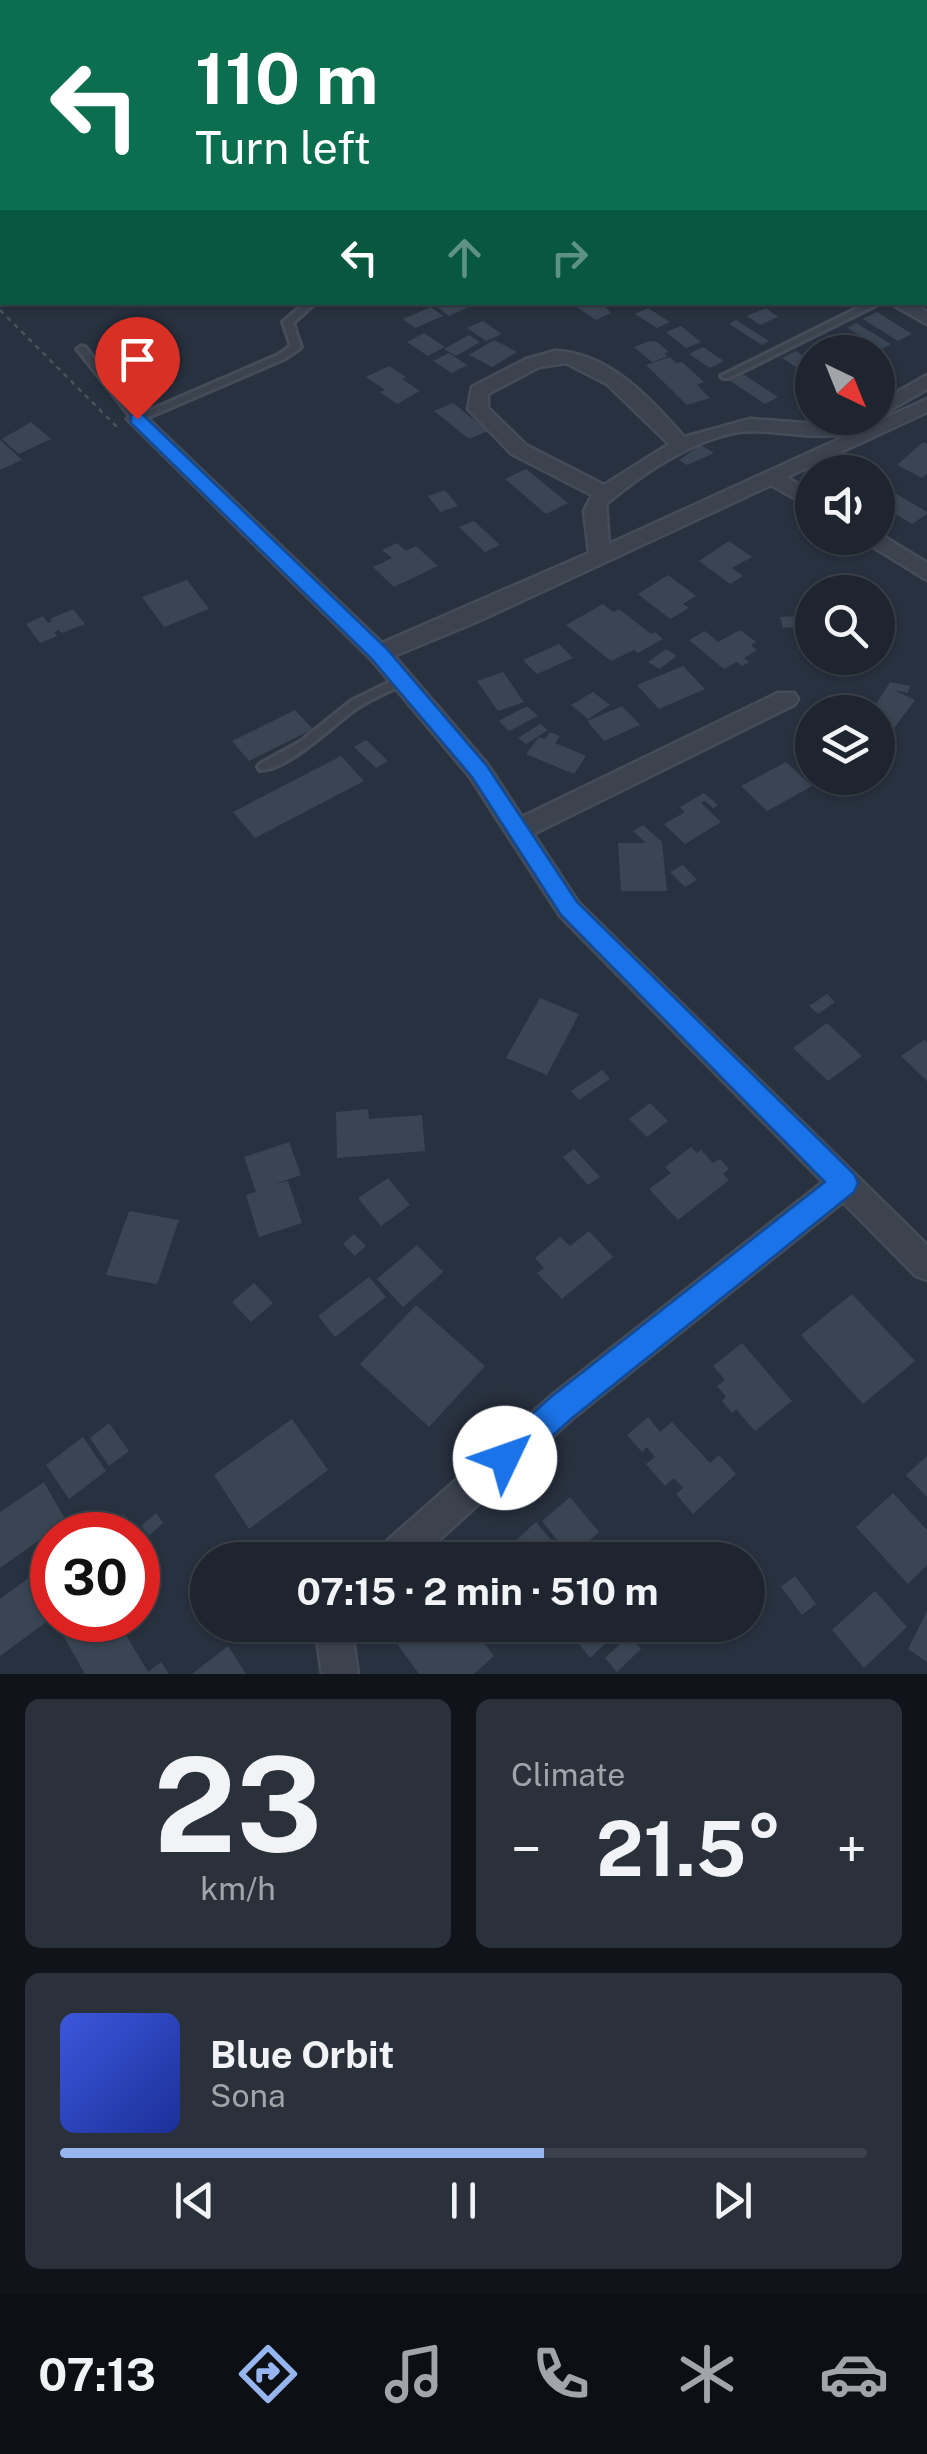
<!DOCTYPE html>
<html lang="en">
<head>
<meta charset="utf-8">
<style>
	body { margin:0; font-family:"Public Sans",sans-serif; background:#2b313b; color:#f1f3f6; height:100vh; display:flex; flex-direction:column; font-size:38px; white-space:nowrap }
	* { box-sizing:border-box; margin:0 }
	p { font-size:32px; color:#a1a5aa }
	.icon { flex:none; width:55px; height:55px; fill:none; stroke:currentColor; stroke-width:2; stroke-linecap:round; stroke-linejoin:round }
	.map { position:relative; height:1674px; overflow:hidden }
	.panel { display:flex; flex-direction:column; gap:25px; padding:25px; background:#10141a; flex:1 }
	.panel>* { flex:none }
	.hud { position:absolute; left:0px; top:0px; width:928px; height:305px; box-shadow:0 2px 8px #0004,0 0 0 2px #3c424b; background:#0b6e4f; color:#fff; overflow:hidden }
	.needle { width:65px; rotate:137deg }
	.fabs { position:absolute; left:795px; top:335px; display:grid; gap:20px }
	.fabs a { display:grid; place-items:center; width:100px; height:100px; border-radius:50%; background:#1e252f; box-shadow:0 2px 8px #0004,0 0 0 2px #3c424b; font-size:50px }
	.speed { position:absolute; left:30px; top:1512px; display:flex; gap:20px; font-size:50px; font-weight:700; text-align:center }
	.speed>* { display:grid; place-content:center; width:130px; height:130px; border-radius:50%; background:#1e252f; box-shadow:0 2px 8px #0004,0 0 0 2px #3c424b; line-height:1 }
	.speed .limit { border:15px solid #d22; background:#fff; color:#111 }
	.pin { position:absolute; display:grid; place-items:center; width:85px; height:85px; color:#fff; margin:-102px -42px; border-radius:50% 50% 50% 0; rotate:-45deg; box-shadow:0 0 10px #0007 }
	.pin .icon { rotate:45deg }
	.me { position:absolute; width:110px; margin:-55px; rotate:48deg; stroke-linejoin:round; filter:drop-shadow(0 0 8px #0008) }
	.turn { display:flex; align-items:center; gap:35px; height:210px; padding:0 30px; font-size:45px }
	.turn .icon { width:130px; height:130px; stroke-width:2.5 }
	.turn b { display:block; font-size:70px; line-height:85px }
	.lanes { display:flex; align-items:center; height:95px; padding:0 30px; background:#0003; justify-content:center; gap:50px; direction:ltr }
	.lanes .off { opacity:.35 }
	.big { font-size:75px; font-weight:700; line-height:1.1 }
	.panel .widget { flex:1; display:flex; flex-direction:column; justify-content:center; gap:15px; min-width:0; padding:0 35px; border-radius:15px; background:#2b313b }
	.panel .dial { align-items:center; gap:0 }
	.dial b { font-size:130px; line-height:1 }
	.song { display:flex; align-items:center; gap:30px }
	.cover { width:120px; height:120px; border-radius:15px; background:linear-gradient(135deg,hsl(230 70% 55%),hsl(230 70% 35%)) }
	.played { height:10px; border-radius:5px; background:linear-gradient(90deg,#97b6ef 60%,#3c424b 60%) }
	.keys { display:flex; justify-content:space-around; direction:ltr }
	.heat { display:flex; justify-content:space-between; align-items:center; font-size:55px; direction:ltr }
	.panel .tiles { flex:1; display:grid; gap:25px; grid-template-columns:1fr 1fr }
	.widget:last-child { grid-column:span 2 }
	.trip { position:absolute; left:190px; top:1542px; width:575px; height:100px; border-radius:50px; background:#1e252f; box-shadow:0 2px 8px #0004,0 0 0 2px #3c424b; font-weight:700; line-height:100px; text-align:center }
	.dock { display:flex; height:160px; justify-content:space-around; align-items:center; background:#0c0f13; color:#a1a5aa }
	.dock .icon { width:70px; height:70px }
	.dock .selected { color:#97b6ef }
	.dock b { font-size:45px; color:#f1f3f6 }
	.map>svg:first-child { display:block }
</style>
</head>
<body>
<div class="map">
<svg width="927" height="1674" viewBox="0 0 927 1674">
	<rect width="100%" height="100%" fill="#28313f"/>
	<path fill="#3a4554" d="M 439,302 L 480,302 L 449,316 L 437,307 L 443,305 Z
		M 582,302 L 600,302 L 611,313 L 596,320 L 575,306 Z
		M 431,307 L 443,316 L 415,328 L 403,319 Z
		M 648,308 L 670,322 L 657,328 L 635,314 Z
		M 766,308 L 778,317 L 760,325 L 747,316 Z
		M 877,312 L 912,334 L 898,341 L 863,319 Z
		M 736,320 L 769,341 L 762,345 L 729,324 Z
		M 483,321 L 502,334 L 486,341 L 467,328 Z
		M 856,323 L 891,344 L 882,349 L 847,328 Z
		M 681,326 L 701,342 L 686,348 L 666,332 Z
		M 424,333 L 445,347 L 428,356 L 407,342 Z
		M 469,335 L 480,342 L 456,356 L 444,349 Z
		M 119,338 L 132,348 L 113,356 L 100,346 Z
		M 494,340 L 517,352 L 492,367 L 469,355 Z
		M 650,341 L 657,342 L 669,352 L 664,353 L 668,356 L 652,362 L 634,347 Z
		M 703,347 L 724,361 L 710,368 L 689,354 Z
		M 796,351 L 812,362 L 812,377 L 782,358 Z
		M 449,353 L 467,365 L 452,373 L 433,361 Z
		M 670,357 L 676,363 L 682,362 L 704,382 L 697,385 L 710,398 L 687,405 L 646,365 Z
		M 389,366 L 406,377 L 402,379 L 420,391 L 397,404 L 380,392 L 385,390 L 366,377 Z
		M 743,374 L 778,397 L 765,404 L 730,381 Z
		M 453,403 L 488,431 L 469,439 L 434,411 Z
		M 31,422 L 51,439 L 19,454 L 2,439 Z
		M 0,440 L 22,460 L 0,470 Z
		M 923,442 L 927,444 L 927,474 L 922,478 L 897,465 Z
		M 701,445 L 714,453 L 687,465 L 679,460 Z
		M 526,469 L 568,503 L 546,514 L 505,479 Z
		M 878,483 L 927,512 L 927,514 L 912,524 L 892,512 L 883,518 L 878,515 L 881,505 Z
		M 445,490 L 458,506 L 440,512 L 428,496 Z
		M 474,521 L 500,545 L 485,552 L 459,527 Z
		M 729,541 L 752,557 L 732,568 L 743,576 L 730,584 L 699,561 Z
		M 397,543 L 406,551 L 416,546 L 438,566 L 394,587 L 373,567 L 392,558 L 382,550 Z
		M 668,575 L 696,596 L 683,604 L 689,608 L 670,619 L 638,594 Z
		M 187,580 L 209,609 L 164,627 L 142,597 Z
		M 603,604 L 613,612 L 619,609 L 651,634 L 655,632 L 663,639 L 638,653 L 634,650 L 611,661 L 566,625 Z
		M 812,608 L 812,614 L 804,615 L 808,626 L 783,628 L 780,617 L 800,616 L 798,610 Z
		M 73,609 L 85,624 L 62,633 L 59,630 L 54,632 L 57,636 L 40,643 L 26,624 L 43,616 L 48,623 L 52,621 L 50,619 Z
		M 740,630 L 756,642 L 751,645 L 757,650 L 744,658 L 749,662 L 742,666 L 737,662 L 724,669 L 689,640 L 705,631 L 718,642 Z
		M 559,644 L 573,658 L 537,674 L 523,660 Z
		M 666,649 L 677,656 L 659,669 L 648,662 Z
		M 683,666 L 705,689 L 659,709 L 637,685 Z
		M 503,672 L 524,702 L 498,711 L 477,681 Z
		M 890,682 L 910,686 L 908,693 L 894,690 L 915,700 L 894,728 L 878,721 L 878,712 L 871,712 Z
		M 593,692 L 610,705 L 588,719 L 571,705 Z
		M 527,706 L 538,716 L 509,731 L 499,721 Z
		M 622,706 L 640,725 L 604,741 L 587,721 Z
		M 295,710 L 313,729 L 249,761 L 232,741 Z
		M 540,724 L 548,730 L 526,744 L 518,738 Z
		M 550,732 L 560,736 L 555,743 L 586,756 L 574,774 L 526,754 L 539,737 L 545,739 Z
		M 366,740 L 388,761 L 376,768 L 354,747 Z
		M 341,756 L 364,781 L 255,838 L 233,812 Z
		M 786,762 L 812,786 L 767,811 L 741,786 Z
		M 704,793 L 718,805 L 713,808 L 705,801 L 701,803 L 721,822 L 685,844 L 664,824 L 685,812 L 680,807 Z
		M 643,825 L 662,842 L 667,891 L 621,891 L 618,843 L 646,843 L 633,831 Z
		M 683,865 L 697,880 L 685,887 L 670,872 Z
		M 827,994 L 835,1002 L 818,1014 L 809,1006 Z
		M 540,998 L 579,1014 L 547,1075 L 506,1058 Z
		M 827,1023 L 862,1056 L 828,1081 L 793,1048 Z
		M 924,1040 L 927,1043 L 927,1081 L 901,1056 Z
		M 602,1070 L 610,1079 L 579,1100 L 571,1091 Z
		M 650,1103 L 668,1121 L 647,1137 L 629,1119 Z
		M 368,1109 L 369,1119 L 422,1115 L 425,1151 L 337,1158 L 336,1112 Z
		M 289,1142 L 301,1175 L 275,1184 L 288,1181 L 302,1223 L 259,1237 L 246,1195 L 256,1192 L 244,1157 Z
		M 691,1147 L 697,1153 L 701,1150 L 713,1163 L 720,1159 L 729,1169 L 723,1174 L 729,1180 L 678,1220 L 649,1189 L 671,1173 L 665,1167 Z
		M 574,1149 L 600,1177 L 588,1185 L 563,1157 Z
		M 388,1178 L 410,1205 L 381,1226 L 358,1198 Z
		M 129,1211 L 179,1220 L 157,1284 L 106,1275 Z
		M 589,1231 L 613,1257 L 562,1299 L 537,1273 L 544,1268 L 535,1258 L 560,1237 L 570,1246 Z
		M 354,1234 L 366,1246 L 355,1256 L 343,1244 Z
		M 417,1245 L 443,1272 L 403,1307 L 377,1279 Z
		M 369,1277 L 386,1297 L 335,1337 L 318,1316 Z
		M 254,1283 L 273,1303 L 251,1322 L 232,1302 Z
		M 852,1294 L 915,1361 L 863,1404 L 801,1335 Z
		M 416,1305 L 485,1366 L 429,1427 L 360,1364 Z
		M 742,1343 L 792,1401 L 755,1431 L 736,1409 L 732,1413 L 722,1401 L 726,1397 L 717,1386 L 725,1380 L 713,1366 Z
		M 648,1417 L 660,1432 L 672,1422 L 710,1463 L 719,1455 L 736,1474 L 693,1514 L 676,1494 L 683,1488 L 674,1478 L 665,1486 L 646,1464 L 655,1457 L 647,1447 L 642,1452 L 627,1435 Z
		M 292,1419 L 328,1470 L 249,1529 L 214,1475 Z
		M 109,1423 L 129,1451 L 109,1466 L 90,1438 Z
		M 83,1437 L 106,1471 L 69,1499 L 46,1465 Z
		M 927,1456 L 927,1497 L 906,1475 Z
		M 44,1482 L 66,1521 L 0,1568 L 0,1512 Z
		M 893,1493 L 927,1530 L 927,1565 L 908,1584 L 856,1527 Z
		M 570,1497 L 599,1532 L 571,1557 L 542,1521 Z
		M 156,1513 L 163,1523 L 149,1536 L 141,1526 Z
		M 123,1514 L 150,1552 L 138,1562 L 138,1535 L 97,1535 Z
		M 536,1522 L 562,1553 L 554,1560 L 512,1560 L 504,1551 Z
		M 52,1561 L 52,1618 L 0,1656 L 0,1599 Z
		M 795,1576 L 816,1604 L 802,1615 L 781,1587 Z
		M 875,1591 L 907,1627 L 864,1668 L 832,1630 Z
		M 927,1611 L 927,1662 L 908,1649 Z
		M 59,1620 L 117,1620 L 148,1672 L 161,1662 L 169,1674 L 85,1674 L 56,1623 Z
		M 421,1625 L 471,1625 L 494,1656 L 474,1674 L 419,1674 L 398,1645 Z
		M 583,1625 L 592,1625 L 606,1643 L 590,1658 L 572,1635 Z
		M 630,1635 L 641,1649 L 617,1672 L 605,1658 Z
		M 228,1646 L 246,1674 L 192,1674 Z"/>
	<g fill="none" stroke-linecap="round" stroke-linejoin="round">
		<defs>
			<path id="service" d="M 306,302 L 316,302 L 293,323 L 301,347 L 299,349 L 284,359 L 137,422 L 134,421 L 77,349 L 82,346 L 85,347 L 139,415 L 278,355 L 291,346 L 283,322 Z
				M 870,302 L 882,302 L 729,378 L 723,378 L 721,376 Z
				M 402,676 L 406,677 L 408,680 L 406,683 C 390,691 372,698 357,708 C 334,724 287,771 260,770 L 258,767 L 260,764 L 300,742 L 351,701 Z"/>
			<path id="minor" d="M 888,302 L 911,302 L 927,312 L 927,324 Z
				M 555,351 C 608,352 652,400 684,437 L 750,419 L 819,424 L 849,418 L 875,418 C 838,453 777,424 733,433 C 687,443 642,474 606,504 L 609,544 L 927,399 L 927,412 L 787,477 L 812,493 L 812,508 L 771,485 L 476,622 L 394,656 L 488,765 L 522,817 L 778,693 L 794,693 L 798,699 L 794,705 L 533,834 L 578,902 L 927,1245 L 927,1280 L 916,1276 L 843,1202 L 573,1418 L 417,1560 L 374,1560 L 379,1548 L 551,1396 L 823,1182 L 560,916 L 470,777 L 371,659 L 127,419 L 137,413 L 144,415 L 382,643 L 589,553 L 584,511 L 592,495 L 512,454 L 468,409 L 472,387 L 526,359 ZM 566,363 L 607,384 L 669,444 L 604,485 L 526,445 L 488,408 L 488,394 L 539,367 Z
				M 927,375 L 927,389 L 878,417 L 878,403 Z
				M 878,533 L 927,563 L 927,580 L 859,538 L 878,538 Z
				M 323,1625 L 359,1625 L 353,1640 L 358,1674 L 322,1674 L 317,1640 Z"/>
		</defs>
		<use href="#service" stroke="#454c58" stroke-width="6"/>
		<use href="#minor" stroke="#454c58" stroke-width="5"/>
		<path stroke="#435558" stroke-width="2.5" stroke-dasharray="5 5" stroke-linecap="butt" d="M 667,0 L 675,2
			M 0,310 L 117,427"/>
		<use href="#service" fill="#3c434f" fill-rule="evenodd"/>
		<use href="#minor" fill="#3c434f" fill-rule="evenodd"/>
	</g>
	<path fill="#1a73e8" stroke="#114b97" stroke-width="2.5" d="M 137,414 L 143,415 L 386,648 L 487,766 L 577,902 L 854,1174 L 858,1183 L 854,1192 L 572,1418 L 515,1469 L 505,1473 L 494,1469 L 490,1458 L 494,1448 L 551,1397 L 825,1182 L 561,915 L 472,777 L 371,658 L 131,423 L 131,415 Z"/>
</svg>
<div class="fabs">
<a><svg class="needle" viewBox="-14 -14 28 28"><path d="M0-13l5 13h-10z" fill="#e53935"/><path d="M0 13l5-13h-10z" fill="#a1a5aa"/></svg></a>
<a><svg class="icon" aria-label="sound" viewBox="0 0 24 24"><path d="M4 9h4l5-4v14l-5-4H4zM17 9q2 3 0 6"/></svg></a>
<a><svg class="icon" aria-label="search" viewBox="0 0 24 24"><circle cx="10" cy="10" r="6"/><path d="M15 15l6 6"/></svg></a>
<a><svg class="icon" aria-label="layers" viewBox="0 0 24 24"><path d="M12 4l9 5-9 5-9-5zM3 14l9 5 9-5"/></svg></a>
</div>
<div class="speed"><div class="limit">30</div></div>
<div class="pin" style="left:137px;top:419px;background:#d93025"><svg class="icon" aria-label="arrive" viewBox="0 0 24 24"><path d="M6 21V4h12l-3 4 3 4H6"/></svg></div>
<svg class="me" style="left:505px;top:1458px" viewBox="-20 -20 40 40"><circle r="19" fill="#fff"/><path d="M0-13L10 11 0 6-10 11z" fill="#1a73e8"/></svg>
<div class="trip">07:15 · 2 min · 510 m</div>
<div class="hud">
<div class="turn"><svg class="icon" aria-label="left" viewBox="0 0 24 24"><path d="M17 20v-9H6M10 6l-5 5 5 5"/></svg><div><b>110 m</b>Turn left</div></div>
<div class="lanes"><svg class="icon" aria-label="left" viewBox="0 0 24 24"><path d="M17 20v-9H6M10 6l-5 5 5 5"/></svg><svg class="icon off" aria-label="ahead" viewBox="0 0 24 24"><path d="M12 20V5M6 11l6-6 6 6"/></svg><svg class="icon off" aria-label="right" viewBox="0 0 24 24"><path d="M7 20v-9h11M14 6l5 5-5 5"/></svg></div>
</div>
</div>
<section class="panel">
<div class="tiles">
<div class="widget dial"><b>23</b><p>km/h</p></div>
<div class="widget"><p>Climate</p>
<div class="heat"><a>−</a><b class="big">21.5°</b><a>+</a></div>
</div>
<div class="widget">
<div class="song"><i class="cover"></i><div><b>Blue Orbit</b><p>Sona</p></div></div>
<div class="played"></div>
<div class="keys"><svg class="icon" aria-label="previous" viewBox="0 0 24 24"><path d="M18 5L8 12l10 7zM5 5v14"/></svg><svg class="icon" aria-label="pause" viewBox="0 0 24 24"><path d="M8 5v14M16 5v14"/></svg><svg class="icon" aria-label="next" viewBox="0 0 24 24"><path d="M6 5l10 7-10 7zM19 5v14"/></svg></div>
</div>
</div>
</section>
<nav class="dock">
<b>07:13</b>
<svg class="icon selected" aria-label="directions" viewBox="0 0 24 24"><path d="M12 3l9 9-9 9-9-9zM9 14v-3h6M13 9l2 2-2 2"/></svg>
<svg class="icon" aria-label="music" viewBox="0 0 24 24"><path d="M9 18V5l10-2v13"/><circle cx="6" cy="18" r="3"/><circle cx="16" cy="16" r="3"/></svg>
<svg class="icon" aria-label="phone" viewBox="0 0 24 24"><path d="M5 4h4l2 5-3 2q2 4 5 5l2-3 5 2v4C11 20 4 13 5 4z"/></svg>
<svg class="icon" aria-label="climate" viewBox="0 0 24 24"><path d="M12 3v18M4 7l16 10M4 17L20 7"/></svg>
<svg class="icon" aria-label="car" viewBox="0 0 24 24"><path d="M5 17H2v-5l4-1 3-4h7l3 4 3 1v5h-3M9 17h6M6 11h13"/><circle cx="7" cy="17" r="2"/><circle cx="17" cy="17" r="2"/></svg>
</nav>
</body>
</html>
